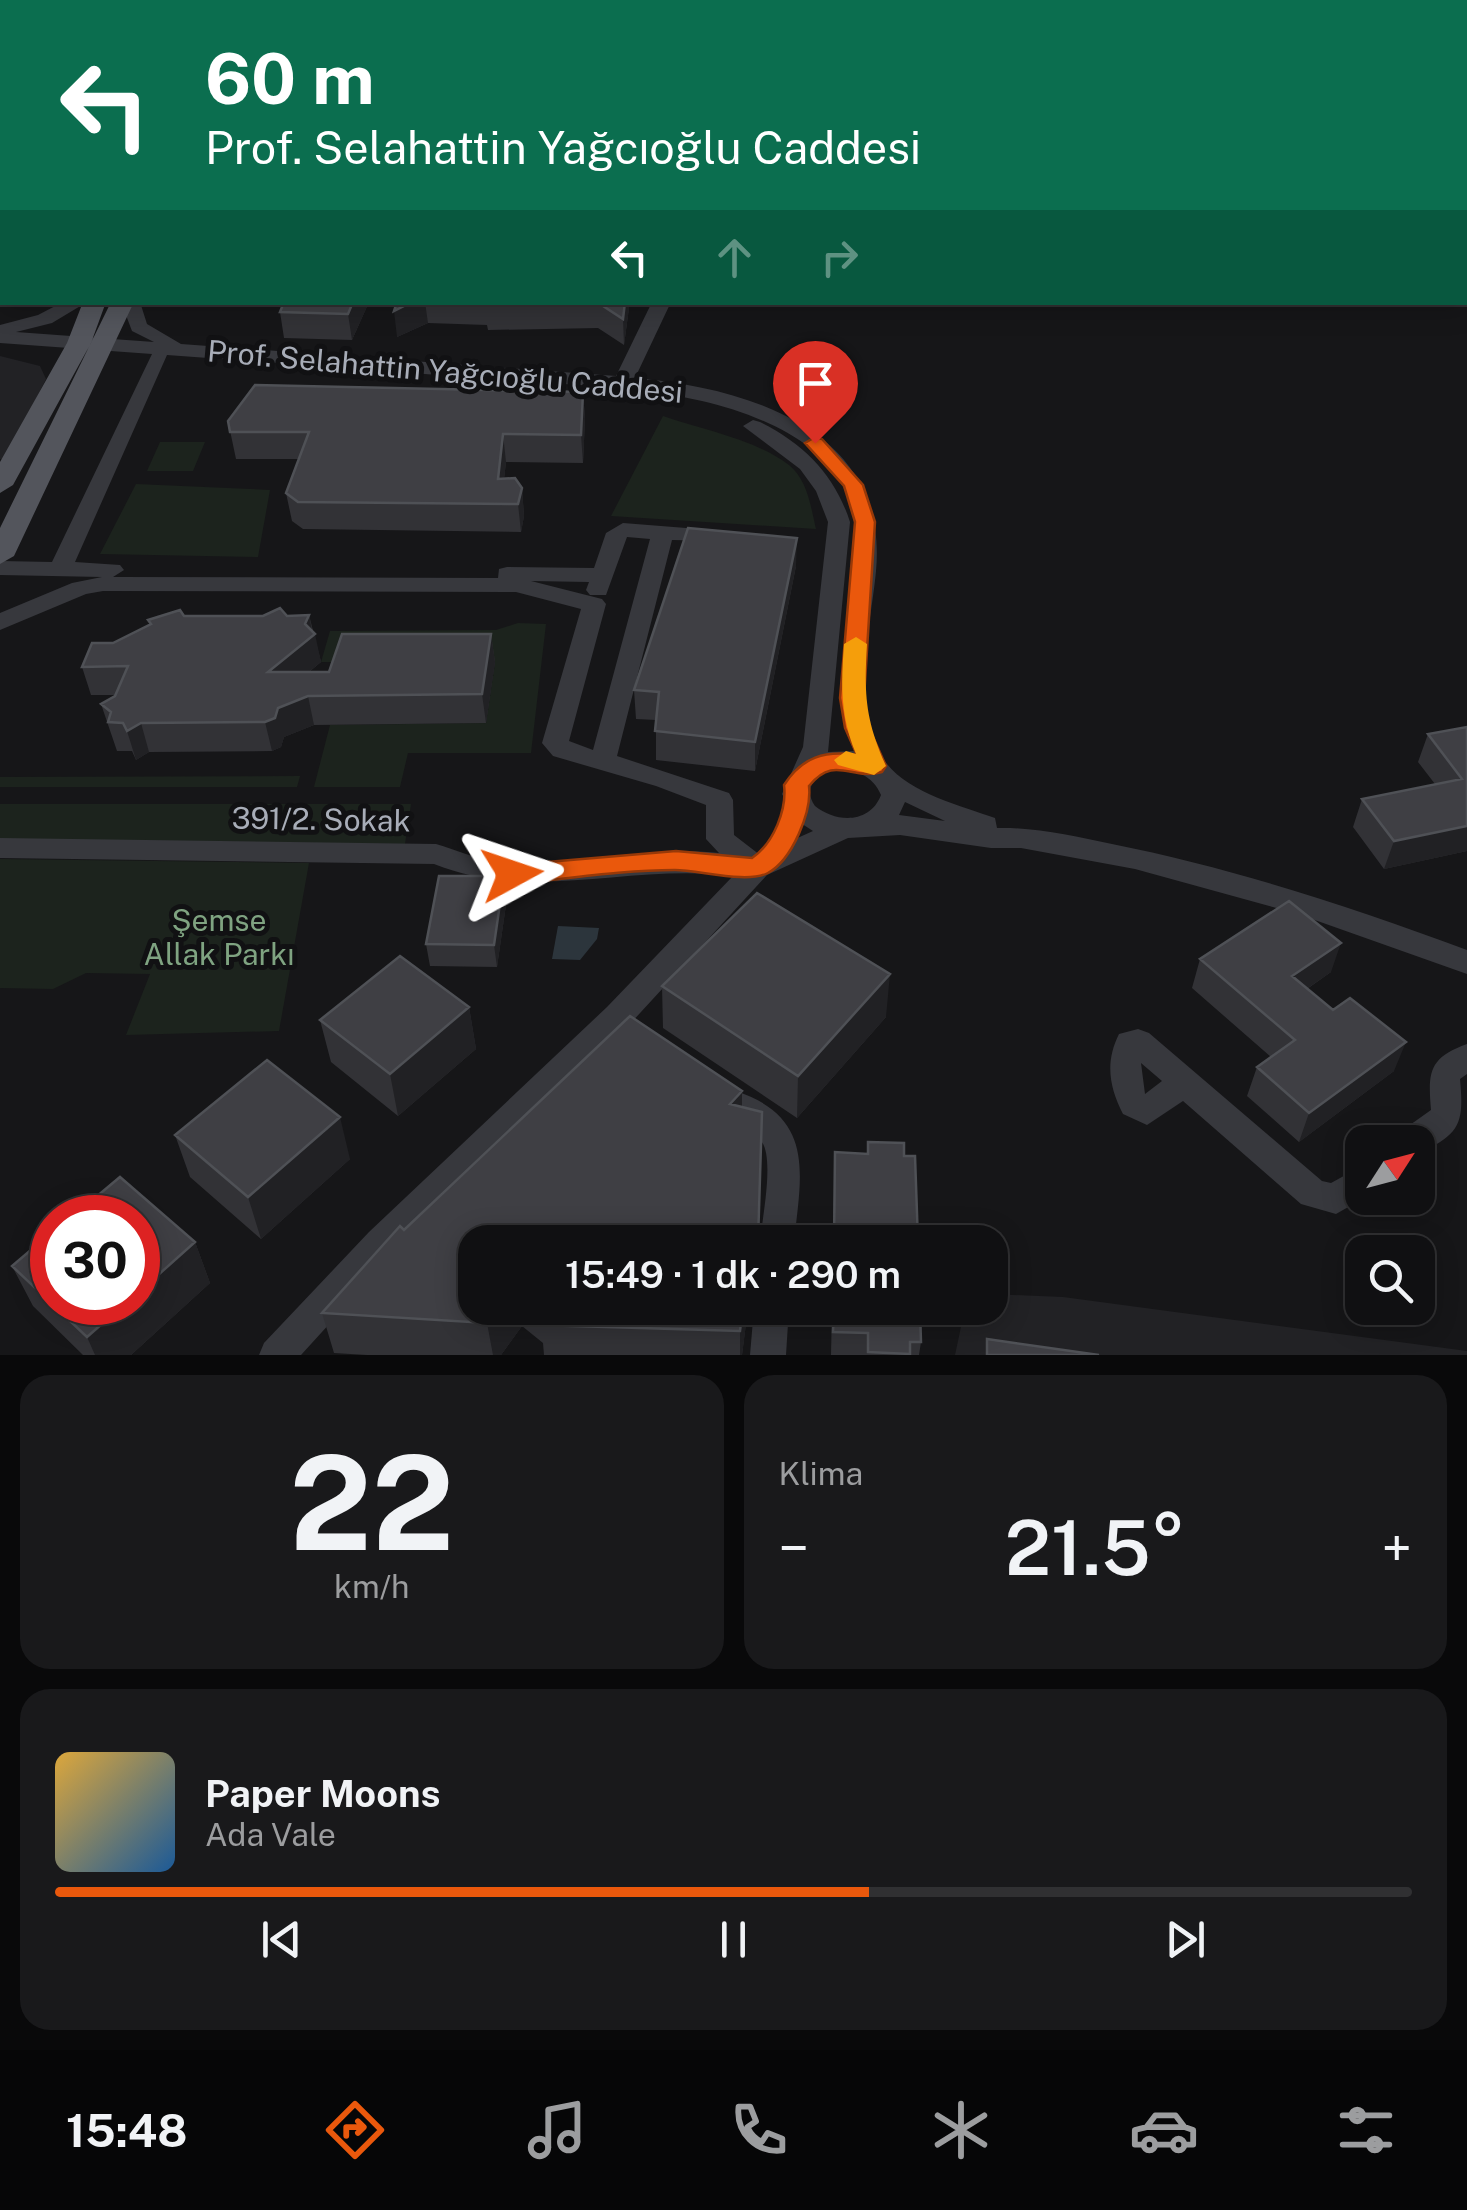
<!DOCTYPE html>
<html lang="tr">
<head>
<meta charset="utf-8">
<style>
	body { margin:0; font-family:"Public Sans",sans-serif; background:#19191b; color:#f1f3f6; height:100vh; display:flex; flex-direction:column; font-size:38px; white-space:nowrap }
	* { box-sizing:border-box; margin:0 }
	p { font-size:32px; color:#9c9d9f }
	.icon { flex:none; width:55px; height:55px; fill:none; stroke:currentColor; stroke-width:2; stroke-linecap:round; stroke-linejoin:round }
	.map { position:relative; height:1355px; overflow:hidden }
	.drawer { display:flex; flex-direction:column; gap:20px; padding:20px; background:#09090a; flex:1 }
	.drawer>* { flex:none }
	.hud { position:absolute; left:0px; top:0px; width:1468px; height:305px; box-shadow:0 5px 25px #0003,0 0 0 2px #303032; background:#0b6e4f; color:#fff; overflow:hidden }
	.needle { width:65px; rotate:54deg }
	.tools { position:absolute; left:1345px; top:1125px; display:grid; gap:20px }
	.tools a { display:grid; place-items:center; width:90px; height:90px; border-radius:20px; background:#101012; box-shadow:0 5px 25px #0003,0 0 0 2px #303032; font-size:50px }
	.speed { position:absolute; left:30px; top:1195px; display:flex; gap:20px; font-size:50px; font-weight:700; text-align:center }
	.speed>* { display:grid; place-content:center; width:130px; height:130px; border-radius:50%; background:#101012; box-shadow:0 5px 25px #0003,0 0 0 2px #303032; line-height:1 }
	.speed .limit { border:15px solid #d22; background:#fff; color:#111 }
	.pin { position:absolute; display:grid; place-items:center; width:85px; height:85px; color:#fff; margin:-102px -42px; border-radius:50% 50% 50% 0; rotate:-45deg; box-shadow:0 0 10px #0007 }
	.pin .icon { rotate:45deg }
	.me { position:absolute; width:110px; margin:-55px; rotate:85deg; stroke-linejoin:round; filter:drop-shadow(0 0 8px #0008) }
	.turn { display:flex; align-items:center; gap:35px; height:210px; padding:0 40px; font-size:45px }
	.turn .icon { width:130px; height:130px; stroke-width:2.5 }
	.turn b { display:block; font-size:70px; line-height:85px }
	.lanes { display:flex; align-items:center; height:95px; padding:0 40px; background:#0003; justify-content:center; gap:50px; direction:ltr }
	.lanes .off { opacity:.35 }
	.big { font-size:75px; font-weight:600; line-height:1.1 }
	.drawer .tile { flex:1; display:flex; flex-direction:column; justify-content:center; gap:15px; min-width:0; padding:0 35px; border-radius:30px; background:#19191b }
	.drawer .dial { align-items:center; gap:0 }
	.dial b { font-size:130px; line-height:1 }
	.song { display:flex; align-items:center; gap:30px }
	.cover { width:120px; height:120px; border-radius:15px; background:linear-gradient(135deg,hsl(40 70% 55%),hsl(210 70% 35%)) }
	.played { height:10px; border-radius:5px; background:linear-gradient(90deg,#ea580c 60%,#303032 60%) }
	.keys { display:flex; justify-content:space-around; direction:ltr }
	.heat { display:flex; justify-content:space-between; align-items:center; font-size:55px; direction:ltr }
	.drawer .tiles { flex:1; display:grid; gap:20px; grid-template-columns:1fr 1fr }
	.tile:last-child { grid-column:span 2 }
	.trip { position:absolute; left:458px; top:1225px; width:550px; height:100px; border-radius:30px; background:#101012; box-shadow:0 5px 25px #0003,0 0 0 2px #303032; font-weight:600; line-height:100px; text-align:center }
	.tabs { display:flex; height:160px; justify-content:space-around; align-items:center; background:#060607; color:#9c9d9f }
	.tabs .icon { width:70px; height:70px }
	.tabs .active { color:#ea580c }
	.tabs b { font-size:45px; color:#f1f3f6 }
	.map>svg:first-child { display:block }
</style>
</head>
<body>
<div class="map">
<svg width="1467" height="1355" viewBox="0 0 1467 1355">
	<rect width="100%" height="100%" fill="#161618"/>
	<path fill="#222225" d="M 0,356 L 40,366 L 46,379 L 6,459 L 0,459 Z
		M 990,1294 L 1063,1297 L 1467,1351 L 1467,1355 L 955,1355 L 965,1308 L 990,1308 Z"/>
	<path fill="#1c231d" d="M 663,416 C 703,430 755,439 789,465 C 807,479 811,507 816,529 L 611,516 Z
		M 160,442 L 205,442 L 193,471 L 147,471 Z
		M 136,484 L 270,490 L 258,557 L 100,554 Z
		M 518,623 L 546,624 L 531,753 L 408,753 L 400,787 L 314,787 L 330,725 L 486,723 L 495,663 L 321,662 L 330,631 L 496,630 Z
		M 300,776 L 297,787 L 0,787 L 0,777 Z
		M 0,804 L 411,804 L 405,844 L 0,839 Z
		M 0,859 L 309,863 L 279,1031 L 126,1035 L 150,974 L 86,973 L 53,989 L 0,988 Z"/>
	<path fill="#2c353c" d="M 558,926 L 599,928 L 597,939 L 580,960 L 552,959 Z"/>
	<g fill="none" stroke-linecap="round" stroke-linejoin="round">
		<path fill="#37383d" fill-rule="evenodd" d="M 0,31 L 2,31 L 2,39 L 0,39 Z
			M 0,126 L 2,126 L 2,136 L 0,136 Z
			M 63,302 L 87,302 L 52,323 L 16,332 L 154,342 L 132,331 L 121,302 L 140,302 L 147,324 L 181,344 L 616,376 L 652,302 L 671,302 L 635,378 C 750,388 889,431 876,571 C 871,627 847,716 887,764 C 910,793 961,806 995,818 L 997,828 C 1035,827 1074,836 1112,844 C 1233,868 1351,907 1467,950 L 1467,974 L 1295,913 L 1135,869 L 1021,848 L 991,848 L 900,835 L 848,838 L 767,875 L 629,1025 L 393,1254 L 301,1355 L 259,1355 L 264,1343 L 369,1232 L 607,1007 L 733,876 C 632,863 531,903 434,864 L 0,858 L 0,838 L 436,844 C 456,850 474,858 495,861 C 570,869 644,845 719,853 L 706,839 L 706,805 L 656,786 L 553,756 L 542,743 L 581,609 L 516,592 L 103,591 L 86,594 L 0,630 L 0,613 L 72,583 L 102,577 L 0,575 L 0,561 L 52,562 L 152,354 L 0,343 L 0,325 L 38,315 ZM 167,355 C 278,363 388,371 499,380 C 566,385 636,385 702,401 C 753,413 822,439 845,491 C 879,567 817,660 854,751 L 828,752 L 850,522 C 835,475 804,444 760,422 L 753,420 L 743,426 L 800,469 L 816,491 L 828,522 L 803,747 L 782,794 L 796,820 L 813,831 L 760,855 L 734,835 L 733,800 L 729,793 L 617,756 L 672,540 L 724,541 L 727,536 L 724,531 L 623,523 L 606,533 L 594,568 L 507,567 L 499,569 L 498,578 L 113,577 L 124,570 L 120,565 L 75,562 ZM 627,537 L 650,539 L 593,750 L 569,741 L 606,604 L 602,599 L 531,581 L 589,582 L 586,590 L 590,595 L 606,595 ZM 835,768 C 855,770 873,775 881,795 C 870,824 836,823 815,806 C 802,788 817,773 835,768 ZM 905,802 L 945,821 L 899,815 Z
			M 1138,1029 L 1149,1033 L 1322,1181 L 1331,1183 L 1362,1166 L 1364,1198 L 1336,1214 L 1301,1204 L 1183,1101 L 1147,1125 L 1123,1114 C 1109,1087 1105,1062 1119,1034 ZM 1141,1063 L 1162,1081 L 1145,1094 Z
			M 1467,1044 L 1467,1074 L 1460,1079 C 1464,1123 1461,1134 1418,1154 L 1418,1142 L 1396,1142 L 1400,1132 L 1431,1110 C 1428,1073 1428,1058 1467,1044 Z
			M 736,1091 C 816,1118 801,1175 794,1242 L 760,1242 C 762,1219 775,1157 761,1141 C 748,1127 729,1122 720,1104 L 725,1095 Z
			M 754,1308 L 789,1308 L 786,1355 L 750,1355 Z"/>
		<path fill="#53555c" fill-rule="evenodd" d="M 83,302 L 106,302 L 91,343 L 13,485 L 0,493 L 0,462 L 67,343 Z
			M 111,302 L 134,302 L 14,556 L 0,564 L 0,528 Z"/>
	</g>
	<path fill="#323236" d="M 158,0 L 184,0 L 183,2 L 158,2 Z
		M 0,62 L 2,62 L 2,112 L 0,112 Z
		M 369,302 L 352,340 L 284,338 L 280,312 Z
		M 397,302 L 629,302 L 629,308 L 624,345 L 598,328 L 488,330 L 487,325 L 428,323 L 397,337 Z
		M 583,392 L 585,419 L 583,463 L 506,462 L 504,479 L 522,488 L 524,516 L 521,532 L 303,529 L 292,521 L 286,493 L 299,459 L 236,459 L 228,421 Z
		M 796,566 L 755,771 L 656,760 L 656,720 L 636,719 L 634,690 Z
		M 309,615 L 321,662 L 309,672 L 329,672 L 491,634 L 495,662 L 486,723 L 314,725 L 284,737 L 281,747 L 272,751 L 149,752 L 136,760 L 132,751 L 117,751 L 101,704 L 115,695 L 91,695 L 82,667 L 113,643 L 150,625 L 148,620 L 184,616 Z
		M 1467,727 L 1467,851 L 1384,869 L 1353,827 L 1362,799 L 1435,784 L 1418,762 L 1428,734 Z
		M 507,898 L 497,967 L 430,966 L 426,944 Z
		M 1200,959 L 1331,972 L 1307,989 L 1394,1071 L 1299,1142 L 1247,1096 L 1257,1067 L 1271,1057 L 1192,988 Z
		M 662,986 L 886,1017 L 797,1118 L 663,1028 Z
		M 469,1007 L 476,1049 L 398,1116 L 331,1062 L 320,1020 Z
		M 175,1135 L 350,1159 L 261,1239 L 190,1177 Z
		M 868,1142 L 918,1242 L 833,1242 L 835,1152 L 867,1154 Z
		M 404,1230 L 475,1242 L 475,1308 L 748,1308 L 742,1355 L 544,1355 L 543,1343 L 522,1326 L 501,1355 L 367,1355 L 334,1353 L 322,1313 Z
		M 195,1242 L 210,1283 L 131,1355 L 83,1355 L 33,1306 L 12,1266 Z
		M 832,1308 L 920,1308 L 921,1342 L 919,1355 L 831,1355 Z"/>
	<path fill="#212124" d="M 2,178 L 2,204 L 0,205 L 0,179 Z
		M 353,302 L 369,302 L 352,340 L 348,314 Z
		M 412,302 L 425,302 L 428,323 L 397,337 L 394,311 Z
		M 625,302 L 629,302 L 629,308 L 624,345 L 623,319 Z
		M 583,392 L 585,419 L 583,463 L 581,435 Z
		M 503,434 L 506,462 L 501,506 L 498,479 Z
		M 522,488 L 524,516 L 521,532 L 518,504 Z
		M 797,538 L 796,566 L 755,771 L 755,742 Z
		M 309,615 L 313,635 L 315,634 L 321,662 L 274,700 L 268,672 L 305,624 Z
		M 491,634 L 495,662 L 486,723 L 482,694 Z
		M 308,696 L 314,725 L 284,737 L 281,747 L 272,751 L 265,722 L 278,708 Z
		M 141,723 L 149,752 L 136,760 L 127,731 Z
		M 1467,826 L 1467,851 L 1384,869 L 1394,841 Z
		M 504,876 L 507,898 L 497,967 L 494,945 Z
		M 1341,943 L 1331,972 L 1282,1006 L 1292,976 Z
		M 890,974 L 886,1017 L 797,1118 L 798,1076 Z
		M 469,1007 L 476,1049 L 398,1116 L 390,1074 Z
		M 1406,1042 L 1394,1071 L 1299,1142 L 1309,1113 Z
		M 742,1091 L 742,1133 L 730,1104 Z
		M 340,1117 L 350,1159 L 261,1239 L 248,1197 Z
		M 195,1242 L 210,1283 L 131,1355 L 95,1355 L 87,1337 L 127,1302 L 138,1302 L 138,1293 Z
		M 499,1308 L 519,1308 L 522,1326 L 501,1355 L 493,1355 L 487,1323 Z
		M 743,1308 L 748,1308 L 742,1355 L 740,1355 L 740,1331 Z"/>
	<path fill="#3f3f44" stroke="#4f5156" stroke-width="2.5" d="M 0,62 L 2,62 L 2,82 L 0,82 Z
		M 0,161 L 2,164 L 2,178 L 0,179 Z
		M 284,302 L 353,302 L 348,314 L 280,312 Z
		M 397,302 L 412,302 L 394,311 Z
		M 486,302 L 571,302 L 485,304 Z
		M 597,302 L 625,302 L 623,319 Z
		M 255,385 L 583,392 L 581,435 L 503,434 L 498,479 L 515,478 L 522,488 L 518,504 L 298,502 L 286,493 L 309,432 L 230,432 L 228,421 Z
		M 688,528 L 797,538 L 755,742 L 655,731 L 659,692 L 634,690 Z
		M 280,608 L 287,616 L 309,615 L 305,624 L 315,634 L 268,672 L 329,672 L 342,634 L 491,634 L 482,694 L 308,696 L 278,708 L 275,718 L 265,722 L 141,723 L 127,731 L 123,723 L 108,722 L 111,712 L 101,704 L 115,696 L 128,666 L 82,667 L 92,643 L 113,643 L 151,624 L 148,620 L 180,610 L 184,616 L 263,616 Z
		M 1467,727 L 1467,826 L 1394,841 L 1362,799 L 1462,779 L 1428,734 Z
		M 439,876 L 504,876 L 494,945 L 426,944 Z
		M 757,893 L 890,974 L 798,1076 L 662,986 Z
		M 1289,901 L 1341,943 L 1292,976 L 1333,1010 L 1350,998 L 1406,1042 L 1309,1113 L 1257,1067 L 1295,1040 L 1200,959 Z
		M 400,956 L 469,1007 L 390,1074 L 320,1020 Z
		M 630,1016 L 742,1091 L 730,1104 L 762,1112 L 758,1242 L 475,1242 L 475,1308 L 499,1308 L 487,1323 L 322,1313 L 400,1226 L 404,1230 Z
		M 267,1060 L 340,1117 L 248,1197 L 175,1135 Z
		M 868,1142 L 904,1143 L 904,1156 L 915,1156 L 918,1242 L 834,1242 L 835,1152 L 868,1154 Z
		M 120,1177 L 195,1242 L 138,1293 L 138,1218 L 71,1218 Z
		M 52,1232 L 52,1302 L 127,1302 L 87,1337 L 12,1266 Z
		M 543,1308 L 743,1308 L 740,1331 L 540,1325 L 551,1313 Z
		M 834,1308 L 920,1308 L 921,1342 L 910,1342 L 910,1354 L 868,1352 L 868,1333 L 833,1332 Z
		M 987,1339 L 1099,1355 L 987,1355 Z"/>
	<path fill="#ea580c" stroke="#983908" stroke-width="2.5" d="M 815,437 L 822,439 L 863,485 L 875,522 L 864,698 L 869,728 L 886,766 L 882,772 C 851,781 835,754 809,786 C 812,812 792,860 768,873 C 747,884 699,870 675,870 C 621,870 566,879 512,884 L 503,881 L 500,874 L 503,868 L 512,865 L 676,851 L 752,858 C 774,843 787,809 784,785 C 802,757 825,750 857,755 L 845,728 L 840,698 L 855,522 L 844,486 L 805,443 Z"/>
	<path fill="#f59e0b" d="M 856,637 L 867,644 C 864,694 865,719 886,766 L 874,775 L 838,765 L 834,760 L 846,751 L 856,754 C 840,716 841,684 844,644 Z"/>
	<g text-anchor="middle" stroke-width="10" stroke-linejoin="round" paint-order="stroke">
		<g font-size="30" fill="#a8adb8" stroke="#111113">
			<text transform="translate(445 372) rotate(5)" y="10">Prof. Selahattin Yağcıoğlu Caddesi</text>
			<text transform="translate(321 820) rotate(1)" y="10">391/2. Sokak</text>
		</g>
		<g font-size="30" fill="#7fa381" stroke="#111113">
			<text x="219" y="931">Şemse<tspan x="219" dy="34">Allak Parkı</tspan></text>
		</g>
	</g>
</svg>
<div class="tools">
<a><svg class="needle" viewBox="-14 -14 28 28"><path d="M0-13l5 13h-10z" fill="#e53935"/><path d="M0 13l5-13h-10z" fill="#9c9d9f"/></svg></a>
<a><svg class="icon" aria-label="search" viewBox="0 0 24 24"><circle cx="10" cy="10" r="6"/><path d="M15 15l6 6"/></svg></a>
</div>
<div class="speed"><div class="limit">30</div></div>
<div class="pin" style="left:815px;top:443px;background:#d93025"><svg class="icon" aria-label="arrive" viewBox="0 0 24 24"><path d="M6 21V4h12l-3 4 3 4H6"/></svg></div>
<svg class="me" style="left:512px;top:874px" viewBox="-20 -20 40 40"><path d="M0-17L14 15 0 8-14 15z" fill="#ea580c" stroke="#fff" stroke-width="4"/></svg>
<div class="trip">15:49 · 1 dk · 290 m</div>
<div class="hud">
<div class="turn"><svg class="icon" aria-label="left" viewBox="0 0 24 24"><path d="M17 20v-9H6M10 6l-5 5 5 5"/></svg><div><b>60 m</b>Prof. Selahattin Yağcıoğlu Caddesi</div></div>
<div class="lanes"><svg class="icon" aria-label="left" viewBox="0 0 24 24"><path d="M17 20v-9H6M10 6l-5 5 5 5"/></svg><svg class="icon off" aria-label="ahead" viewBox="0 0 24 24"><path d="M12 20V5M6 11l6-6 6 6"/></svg><svg class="icon off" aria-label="right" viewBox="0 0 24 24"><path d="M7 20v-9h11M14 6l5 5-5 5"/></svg></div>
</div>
</div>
<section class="drawer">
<div class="tiles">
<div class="tile dial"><b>22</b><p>km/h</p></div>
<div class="tile"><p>Klima</p>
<div class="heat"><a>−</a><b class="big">21.5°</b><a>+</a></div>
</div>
<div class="tile">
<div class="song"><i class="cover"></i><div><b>Paper Moons</b><p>Ada Vale</p></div></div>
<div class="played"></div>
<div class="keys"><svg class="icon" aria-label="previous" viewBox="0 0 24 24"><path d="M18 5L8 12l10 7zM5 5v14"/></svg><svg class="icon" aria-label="pause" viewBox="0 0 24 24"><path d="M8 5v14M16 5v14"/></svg><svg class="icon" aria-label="next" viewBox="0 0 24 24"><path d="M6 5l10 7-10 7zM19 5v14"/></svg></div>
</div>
</div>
</section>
<nav class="tabs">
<b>15:48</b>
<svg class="icon active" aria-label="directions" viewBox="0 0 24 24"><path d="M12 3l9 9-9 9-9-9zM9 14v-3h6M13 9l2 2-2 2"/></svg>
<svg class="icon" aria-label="music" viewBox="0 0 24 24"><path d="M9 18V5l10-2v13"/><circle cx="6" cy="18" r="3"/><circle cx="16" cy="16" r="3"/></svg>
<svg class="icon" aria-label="phone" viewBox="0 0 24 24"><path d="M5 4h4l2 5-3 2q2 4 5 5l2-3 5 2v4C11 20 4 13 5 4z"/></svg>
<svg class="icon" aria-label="climate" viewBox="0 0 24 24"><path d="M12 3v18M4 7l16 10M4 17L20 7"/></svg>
<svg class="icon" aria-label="car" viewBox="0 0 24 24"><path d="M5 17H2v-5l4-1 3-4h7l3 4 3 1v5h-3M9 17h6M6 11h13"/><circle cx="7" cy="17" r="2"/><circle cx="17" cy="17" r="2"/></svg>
<svg class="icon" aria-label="filters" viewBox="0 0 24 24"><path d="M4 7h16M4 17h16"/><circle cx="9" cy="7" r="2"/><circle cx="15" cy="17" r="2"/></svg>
</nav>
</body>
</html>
